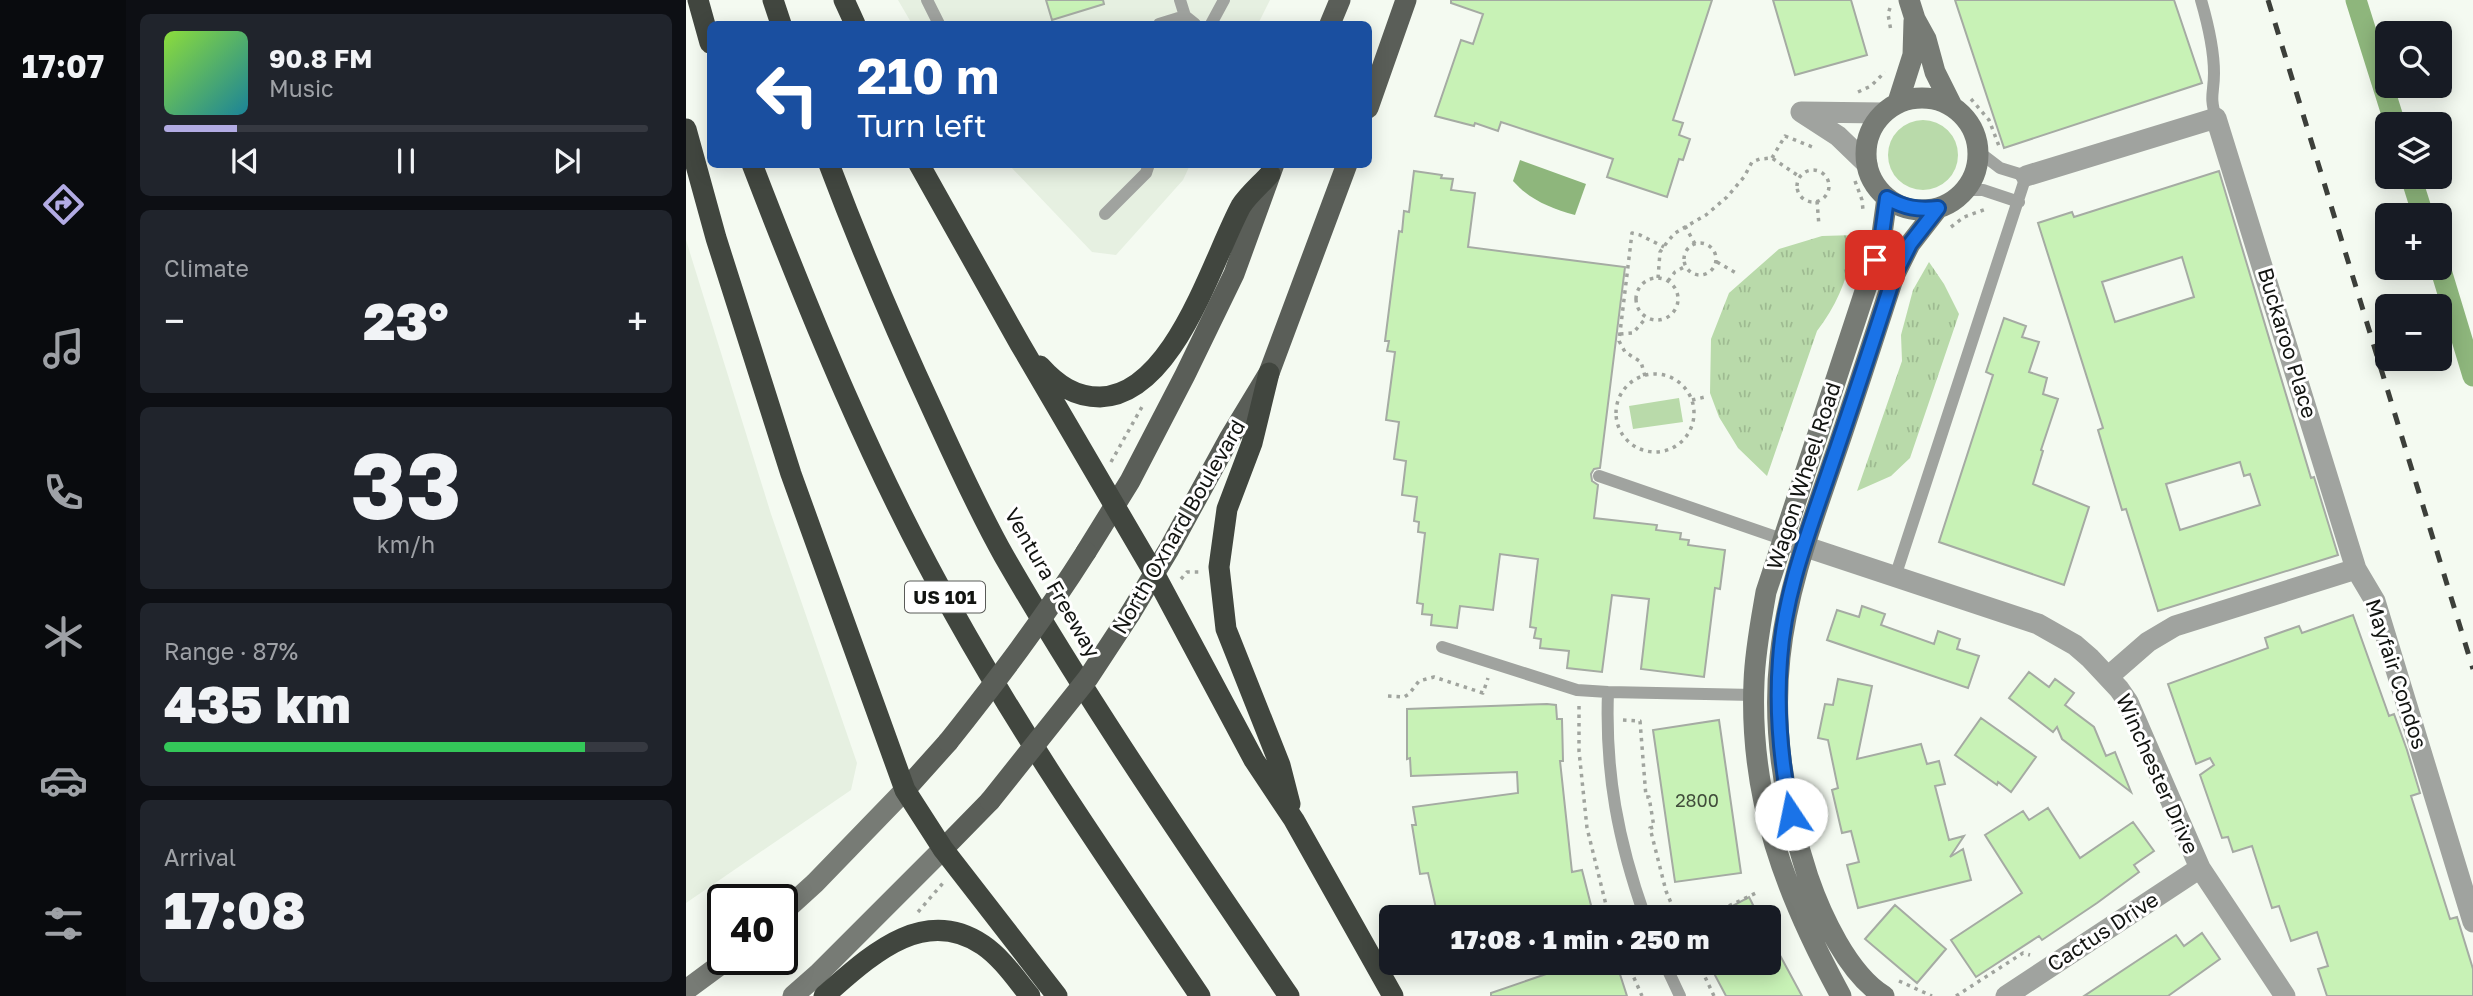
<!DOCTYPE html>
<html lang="en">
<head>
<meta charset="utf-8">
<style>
	body { margin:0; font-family:"Golos Text",sans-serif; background:#20242c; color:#f1f3f6; height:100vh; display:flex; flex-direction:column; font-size:26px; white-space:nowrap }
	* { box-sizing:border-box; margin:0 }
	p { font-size:23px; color:#9ea1a6 }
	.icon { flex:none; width:38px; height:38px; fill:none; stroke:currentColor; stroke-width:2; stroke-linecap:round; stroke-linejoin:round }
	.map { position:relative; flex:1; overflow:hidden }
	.panel { display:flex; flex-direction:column; gap:14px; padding:14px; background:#0d0f14; width:560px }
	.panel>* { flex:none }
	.guide { position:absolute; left:21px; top:21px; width:665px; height:147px; border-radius:10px; box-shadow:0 4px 18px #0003; background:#1a4fa0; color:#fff; overflow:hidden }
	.fabs { position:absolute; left:1689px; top:21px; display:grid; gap:14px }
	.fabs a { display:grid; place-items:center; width:77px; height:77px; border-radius:10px; background:#171b24; box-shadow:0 4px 18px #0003; font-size:35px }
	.speed { position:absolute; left:21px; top:884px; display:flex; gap:14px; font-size:35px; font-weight:700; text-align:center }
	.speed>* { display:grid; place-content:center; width:91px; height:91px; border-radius:50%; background:#171b24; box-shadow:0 4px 18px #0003; line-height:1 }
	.speed .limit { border:4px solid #111; border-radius:10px; background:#fff; color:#111 }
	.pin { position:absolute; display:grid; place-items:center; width:60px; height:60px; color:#fff; margin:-30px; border-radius:14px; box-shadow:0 4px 10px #0006 }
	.me { position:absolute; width:77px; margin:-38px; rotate:349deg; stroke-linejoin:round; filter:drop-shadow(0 0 5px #0008) }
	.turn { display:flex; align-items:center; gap:24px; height:147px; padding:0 35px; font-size:32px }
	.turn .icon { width:91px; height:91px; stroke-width:2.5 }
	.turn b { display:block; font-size:49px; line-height:60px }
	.big { font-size:52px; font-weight:800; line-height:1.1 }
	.panel .widget { flex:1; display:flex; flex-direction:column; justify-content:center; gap:10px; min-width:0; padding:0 24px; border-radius:10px; background:#20242c }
	.panel .dial { align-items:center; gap:0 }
	.dial b { font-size:91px; line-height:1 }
	.song { display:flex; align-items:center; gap:21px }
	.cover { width:84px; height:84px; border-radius:10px; background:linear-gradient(135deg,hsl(90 70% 55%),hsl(190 70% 35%)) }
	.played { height:7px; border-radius:4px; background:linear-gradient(90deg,#b2abe3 15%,#363941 15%) }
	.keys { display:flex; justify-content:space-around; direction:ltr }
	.heat { display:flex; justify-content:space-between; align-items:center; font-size:38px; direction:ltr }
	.charge { height:10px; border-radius:5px; background:linear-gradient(90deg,#34c759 87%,#363941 0) }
	.trip { position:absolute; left:693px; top:905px; width:402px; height:70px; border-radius:10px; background:#171b24; box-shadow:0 4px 18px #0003; font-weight:800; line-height:70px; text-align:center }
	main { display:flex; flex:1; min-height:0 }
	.tab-bar { display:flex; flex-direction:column; width:126px; justify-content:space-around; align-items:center; background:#090b0e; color:#9ea1a6 }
	.tab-bar .icon { width:49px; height:49px }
	.tab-bar .selected { color:#b2abe3 }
	.tab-bar b { font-size:32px; color:#f1f3f6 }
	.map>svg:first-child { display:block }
</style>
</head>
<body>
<main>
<nav class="tab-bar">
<b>17:07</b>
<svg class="icon selected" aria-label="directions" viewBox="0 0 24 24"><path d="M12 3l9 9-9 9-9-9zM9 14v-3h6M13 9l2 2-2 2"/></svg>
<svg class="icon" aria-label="music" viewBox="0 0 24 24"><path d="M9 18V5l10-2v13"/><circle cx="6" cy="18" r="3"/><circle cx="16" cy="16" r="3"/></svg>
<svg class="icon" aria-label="phone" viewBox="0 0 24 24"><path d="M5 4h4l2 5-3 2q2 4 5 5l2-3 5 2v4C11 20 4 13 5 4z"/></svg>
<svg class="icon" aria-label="climate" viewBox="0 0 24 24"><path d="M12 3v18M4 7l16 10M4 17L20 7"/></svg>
<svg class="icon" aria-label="car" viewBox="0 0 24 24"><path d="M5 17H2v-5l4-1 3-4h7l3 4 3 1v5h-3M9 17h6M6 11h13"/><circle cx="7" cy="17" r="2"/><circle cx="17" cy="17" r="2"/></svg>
<svg class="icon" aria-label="filters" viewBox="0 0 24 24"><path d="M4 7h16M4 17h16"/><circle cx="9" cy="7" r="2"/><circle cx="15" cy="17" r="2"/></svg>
</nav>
<section class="panel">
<div class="widget">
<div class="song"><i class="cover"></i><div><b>90.8 FM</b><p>Music</p></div></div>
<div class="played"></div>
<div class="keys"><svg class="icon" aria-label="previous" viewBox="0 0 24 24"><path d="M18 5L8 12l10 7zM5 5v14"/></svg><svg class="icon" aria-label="pause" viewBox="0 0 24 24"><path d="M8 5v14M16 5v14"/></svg><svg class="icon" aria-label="next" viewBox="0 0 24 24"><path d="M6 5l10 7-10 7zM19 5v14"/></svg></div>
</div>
<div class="widget"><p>Climate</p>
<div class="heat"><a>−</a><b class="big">23°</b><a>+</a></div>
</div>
<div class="widget dial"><b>33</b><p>km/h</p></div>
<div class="widget"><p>Range · 87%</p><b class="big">435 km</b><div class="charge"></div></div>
<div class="widget"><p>Arrival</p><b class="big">17:08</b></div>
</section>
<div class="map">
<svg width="1787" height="996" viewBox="0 0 1787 996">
	<defs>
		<pattern id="park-tufts" width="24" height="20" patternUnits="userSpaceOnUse" patternTransform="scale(1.75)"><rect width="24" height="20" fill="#b9daaa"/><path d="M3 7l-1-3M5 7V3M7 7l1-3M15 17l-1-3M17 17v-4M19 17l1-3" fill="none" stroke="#9eba91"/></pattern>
	</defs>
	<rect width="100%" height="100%" fill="#f4faf1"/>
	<path fill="#e6f0e1" d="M 212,0 L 584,0 L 572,24 L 226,24 Z
		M 323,165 L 504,165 L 497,180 L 430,255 L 406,252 Z
		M 0,240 L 85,514 L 171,763 L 165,790 L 0,903 Z"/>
	<path fill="#b9daaa" d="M1202 155a35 35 0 1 1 70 0a35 35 0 1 1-70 0Z
		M 993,398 L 997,422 L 947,429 L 943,406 Z"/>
	<path fill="url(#park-tufts)" d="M 1169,235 C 1164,272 1154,301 1131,331 L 1081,476 L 1052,448 L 1033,417 L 1024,393 L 1025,339 L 1043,293 L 1093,249 L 1136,236 Z
		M 1243,262 L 1258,284 L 1273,314 L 1224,458 L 1205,476 L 1171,491 L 1216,361 L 1215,335 L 1227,290 Z"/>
	<path fill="#8eb67c" d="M 834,160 L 900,184 L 889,215 C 864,208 844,200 827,181 Z"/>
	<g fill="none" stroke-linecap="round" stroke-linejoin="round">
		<path stroke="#8eb67c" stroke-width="21" d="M 1670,0 L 1709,124
			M 1725,177 L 1737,215
			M 1754,267 L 1787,376"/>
	</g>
	<path fill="#c8f2b6" stroke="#a5aba3" stroke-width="2" fill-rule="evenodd" d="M 360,0 L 417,0 L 418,4 L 366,20 Z
		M 765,0 L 1026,0 L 987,120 L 997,123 L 993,135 L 1004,139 L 997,160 L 993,159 L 981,197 L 921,177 L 927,159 L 815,122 L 812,131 L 789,123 L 788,126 L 749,116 L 775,40 L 787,44 L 797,14 L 765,3 Z
		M 1087,0 L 1165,0 L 1181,55 L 1109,75 Z
		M 1269,0 L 1488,0 L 1516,83 L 1318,148 Z
		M 728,171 L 756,175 L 755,178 L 767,179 L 765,190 L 789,193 L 782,247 L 939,267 L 914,468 L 908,469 L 905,474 L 906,481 L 912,485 L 908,518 L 971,525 L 970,530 L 995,533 L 994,539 L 1003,540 L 1002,545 L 1039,550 L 1034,589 L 1029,588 L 1018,677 L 955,669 L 963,599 L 926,595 L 916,672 L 881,668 L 883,651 L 854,648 L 855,639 L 848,638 L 850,628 L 844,627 L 852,559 L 814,554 L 807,610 L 774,606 L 771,628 L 745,625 L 746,615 L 736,614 L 737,604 L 731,603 L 739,533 L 732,532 L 733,522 L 728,521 L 731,497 L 716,495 L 720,461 L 708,459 L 713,422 L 700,420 L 709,352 L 701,351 L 703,341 L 699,341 L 713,231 L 716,232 L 718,211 L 723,212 Z
		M 1533,171 L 1625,478 L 1628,477 L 1652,555 L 1472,611 L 1440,509 L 1436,510 L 1412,430 L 1417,428 L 1352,223 L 1386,212 L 1388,217 ZM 1496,257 L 1508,297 L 1429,322 L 1416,282 ZM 1554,462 L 1558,476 L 1564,474 L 1574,505 L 1494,530 L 1480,484 Z
		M 1318,318 L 1340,326 L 1336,337 L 1353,342 L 1343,372 L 1361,378 L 1357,394 L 1372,399 L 1355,450 L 1357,451 L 1347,484 L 1403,507 L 1378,585 L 1253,542 L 1307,375 L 1300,372 Z
		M 1176,606 L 1199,614 L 1195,625 L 1248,644 L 1252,631 L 1274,639 L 1271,649 L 1293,656 L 1282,688 L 1141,640 L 1151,610 L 1173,617 Z
		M 1667,615 L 1703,716 L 1708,714 L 1721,750 L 1734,793 L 1725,796 L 1764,919 L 1771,917 L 1787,969 L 1787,996 L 1641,996 L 1632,969 L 1642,966 L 1631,932 L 1605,941 L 1593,906 L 1586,908 L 1566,846 L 1547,852 L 1542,837 L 1536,838 L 1514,775 L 1528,765 L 1524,758 L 1510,764 L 1482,684 L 1582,648 L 1579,638 L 1613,626 L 1616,633 Z
		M 1343,672 L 1363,687 L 1369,679 L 1388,693 L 1379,705 L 1408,727 L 1420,756 L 1429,752 L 1445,792 L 1376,739 L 1371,727 L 1367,732 L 1323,698 Z
		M 1152,679 L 1186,686 L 1171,759 L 1235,744 L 1241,764 L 1253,761 L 1259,784 L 1249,786 L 1263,840 L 1278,836 L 1264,857 L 1277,849 L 1285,880 L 1172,908 L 1161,865 L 1173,862 L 1165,831 L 1156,833 L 1146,790 L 1152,788 L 1142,740 L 1132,738 L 1139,704 L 1147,705 Z
		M 861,704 L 870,705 L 871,719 L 876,719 L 877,761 L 874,761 L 886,872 L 896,870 L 908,917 L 752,917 L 742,873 L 734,874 L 726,825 L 730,825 L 727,807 L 832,793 L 831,772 L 725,776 L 724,758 L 721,759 L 721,709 Z
		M 1295,718 L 1350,757 L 1325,792 L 1312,782 L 1311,785 L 1269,755 Z
		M 1033,720 L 1055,873 L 989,882 L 967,730 Z
		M 1362,808 L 1394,858 L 1447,822 L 1468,851 L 1448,865 L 1453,872 L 1411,903 L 1356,940 L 1353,936 L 1290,977 L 1265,940 L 1336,893 L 1299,835 L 1337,811 L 1343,820 Z
		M 1063,897 L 1073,917 L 1026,917 Z
		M 1209,905 L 1260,949 L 1231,983 L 1179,939 Z
		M 1516,933 L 1534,959 L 1482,996 L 1398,996 L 1490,935 L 1498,946 Z
		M 1083,935 L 1116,996 L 1040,996 L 1022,962 L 1083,962 Z
		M 895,962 L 930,962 L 941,996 L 805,996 L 805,993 Z"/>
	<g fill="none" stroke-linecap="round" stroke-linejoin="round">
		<path stroke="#a0a49e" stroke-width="3.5" stroke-dasharray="3.5 5" stroke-linecap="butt" d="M 1204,8 L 1202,14 L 1205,31
			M 1172,92 L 1185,86 L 1199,72
			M 1285,99 L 1303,120 L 1313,146
			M 1086,158 L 1099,136 L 1129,148
			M1111 186a16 16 0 1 1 32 0a16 16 0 1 1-32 0Z
			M 1169,181 L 1176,200 L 1177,210
			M 1131,201 L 1133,226
			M 999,226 L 1009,244
			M 1265,227 L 1278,217 L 1300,209
			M998 259a16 16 0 1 1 32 0a16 16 0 1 1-32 0Z
			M 1031,262 L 1050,273
			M950 299a21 21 0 1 1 42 0a21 21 0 1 1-42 0Z
			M 972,278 L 974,252 L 982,241 L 989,233 L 1020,215 L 1041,197 L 1058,177 L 1066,162 L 1074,159 L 1086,158 L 1114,177
			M 982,281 L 989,272 L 1000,266
			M 934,334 L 947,333 L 960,318
			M930 413a39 39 0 1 1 78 0a39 39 0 1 1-78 0Z
			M 959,376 L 955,362 L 939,352 L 933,341 L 946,233 L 954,235 L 978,247
			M 1006,400 L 1019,397
			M 425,462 L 457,405
			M 495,579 L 501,572 L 515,572
			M 702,696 L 718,697 L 723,694 L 733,681 L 748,677 L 797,693 L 802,678
			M 893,706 L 893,751 L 901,828 L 923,917
			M 937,720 L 954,721 L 960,797 L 963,797 L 968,827 L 964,828 L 965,832 L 980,891 L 991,917
			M 232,912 L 257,883
			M 1020,917 L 1072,892
			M 789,962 L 789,967 L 813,962
			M 941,962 L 956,996
			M 1012,962 L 1028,996
			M 1213,981 L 1246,996
			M 1270,996 L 1337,953 L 1344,955"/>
		<path stroke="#a0a39f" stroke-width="12" d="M 241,0 L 253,24
			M 494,0 L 499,16
			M 1515,0 C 1522,24 1528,48 1528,73 C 1528,94 1523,95 1530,118
			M 473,24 L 499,16 L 509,24
			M 525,24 L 538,0
			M 1278,190 L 1297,190 L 1333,202
			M 419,214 L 460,173 L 463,164
			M 913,476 L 1096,539
			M 1209,577 L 1340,176 L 1314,168 L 1293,152
			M 756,647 L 891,690 L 922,692 L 1068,695
			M 922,692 C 919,773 932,841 959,917
			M 978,962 L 994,996"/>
		<path stroke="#a0a39f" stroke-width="21" d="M 1115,112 L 1152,136 L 1181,164
			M 1115,112 L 1197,113
			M 1340,176 L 1530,118 L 1670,569 L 1689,601 L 1787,922
			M 1102,541 L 1352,624 L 1389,645 L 1404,658 L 1433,689 L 1442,702 L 1514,868 L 1599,996
			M 1423,676 L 1462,642 L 1489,626 L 1670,569
			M 1320,996 L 1514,868"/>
		<path stroke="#777b75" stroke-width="21" d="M 1223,0 L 1229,19 L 1240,39 L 1249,72 L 1266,106
			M1180 154a56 56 0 1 1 112 0a56 56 0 1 1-112 0Z
			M 1212,102 L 1227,55 L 1228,21
			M 96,913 L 129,883 L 219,790
			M 0,990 L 42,959
			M 107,996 L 132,974 L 257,849
			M 1155,996 C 1100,895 1063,799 1068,682 C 1069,651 1075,621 1080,592 L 1183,279 L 1196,234 L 1201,198
			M 1198,996 C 1162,974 1135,915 1122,877 C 1099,807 1086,730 1094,657 C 1101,588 1126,523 1148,458 C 1169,397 1188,337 1208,276 L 1224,244 L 1252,208"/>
		<path stroke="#5a5e58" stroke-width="21" d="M 644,24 L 654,0
			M 682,108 L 720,0
			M 400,552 L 444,481 L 499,375 L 548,274 L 588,164
			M 444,614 L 483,549 L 543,439 L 583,373 L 661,164
			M 219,790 L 262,742
			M 257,849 L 304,801"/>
		<path stroke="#41463f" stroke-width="21" d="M 12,0 L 24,43
			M 87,0 L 95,24
			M 158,0 L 169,24
			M 0,129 L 30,238 L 105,474 L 219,790 L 257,849 L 371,996
			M 66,164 C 125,317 187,470 268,613 C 342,746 429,870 514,996
			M 143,164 C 175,249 210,331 248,413 C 270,461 292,510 318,556 C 405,707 505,851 603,996
			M 233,164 L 334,344 L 468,573 L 568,760 L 608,820 L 707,996
			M 354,366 C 371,385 389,397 414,397 C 488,395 526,260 555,206 C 562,195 575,184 584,174
			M 583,373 L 566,443 L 541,509 L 533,567 L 540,629 L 594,765 L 604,804
			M 138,996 C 182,958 236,904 297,945 C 316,958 330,979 344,996"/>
		<path stroke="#3c3f3a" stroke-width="5" stroke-dasharray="12 12" stroke-linecap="butt" d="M 1582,0 L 1787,669"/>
		<path stroke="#5a5e58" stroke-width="21" d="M 262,742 C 312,679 357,620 400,552
			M 304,801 L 402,678 L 444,614"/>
	</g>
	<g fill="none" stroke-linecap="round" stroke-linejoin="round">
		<defs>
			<path id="route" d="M 1105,814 C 1095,763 1090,712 1094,660 C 1098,594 1123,531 1144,469 C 1166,405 1187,341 1208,276 L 1224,244 L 1252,208 C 1231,210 1219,208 1201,198 L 1196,234 L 1189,260"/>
		</defs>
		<use href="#route" stroke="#114b97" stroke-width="18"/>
		<use href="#route" stroke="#1a73e8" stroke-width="12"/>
	</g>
	<g text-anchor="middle" stroke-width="6" stroke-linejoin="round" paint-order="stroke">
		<g font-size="18" fill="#404c3a">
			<text x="1011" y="807">2800</text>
		</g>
		<rect fill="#fff" stroke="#595a58" stroke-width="2" x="219" y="581.5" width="80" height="31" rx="5"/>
		<g font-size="19" font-weight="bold" fill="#121411">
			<text x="259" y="604">US 101</text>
		</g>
		<g font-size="21" fill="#121411" stroke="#fff">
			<text transform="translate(1601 343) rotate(73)" y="7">Buckaroo Place</text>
			<text transform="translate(1118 476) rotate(-72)" y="7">Wagon Wheel Road</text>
			<text transform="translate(493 527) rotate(-60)" y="7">North Oxnard Boulevard</text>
			<text transform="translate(366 583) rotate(60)" y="7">Ventura Freeway</text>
			<text transform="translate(1710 674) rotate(72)" y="7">Mayfair Condos</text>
			<text transform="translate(1471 774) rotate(66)" y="7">Winchester Drive</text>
			<text transform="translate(1417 932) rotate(-33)" y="7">Cactus Drive</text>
		</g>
	</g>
</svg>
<div class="fabs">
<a><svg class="icon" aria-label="search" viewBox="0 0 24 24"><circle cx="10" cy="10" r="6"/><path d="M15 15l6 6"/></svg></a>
<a><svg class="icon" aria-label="layers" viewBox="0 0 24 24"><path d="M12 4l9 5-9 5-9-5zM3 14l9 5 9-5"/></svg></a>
<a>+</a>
<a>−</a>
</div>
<div class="speed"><div class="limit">40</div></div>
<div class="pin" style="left:1189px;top:260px;background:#d93025"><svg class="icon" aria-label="arrive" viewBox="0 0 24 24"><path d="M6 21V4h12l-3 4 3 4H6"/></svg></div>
<svg class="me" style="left:1105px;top:814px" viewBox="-20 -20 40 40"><circle r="19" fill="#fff"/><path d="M0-13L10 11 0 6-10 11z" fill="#1a73e8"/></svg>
<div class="trip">17:08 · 1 min · 250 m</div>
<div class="guide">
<div class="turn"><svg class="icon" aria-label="left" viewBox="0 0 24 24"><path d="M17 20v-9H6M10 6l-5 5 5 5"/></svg><div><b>210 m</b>Turn left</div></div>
</div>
</div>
</main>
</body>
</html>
